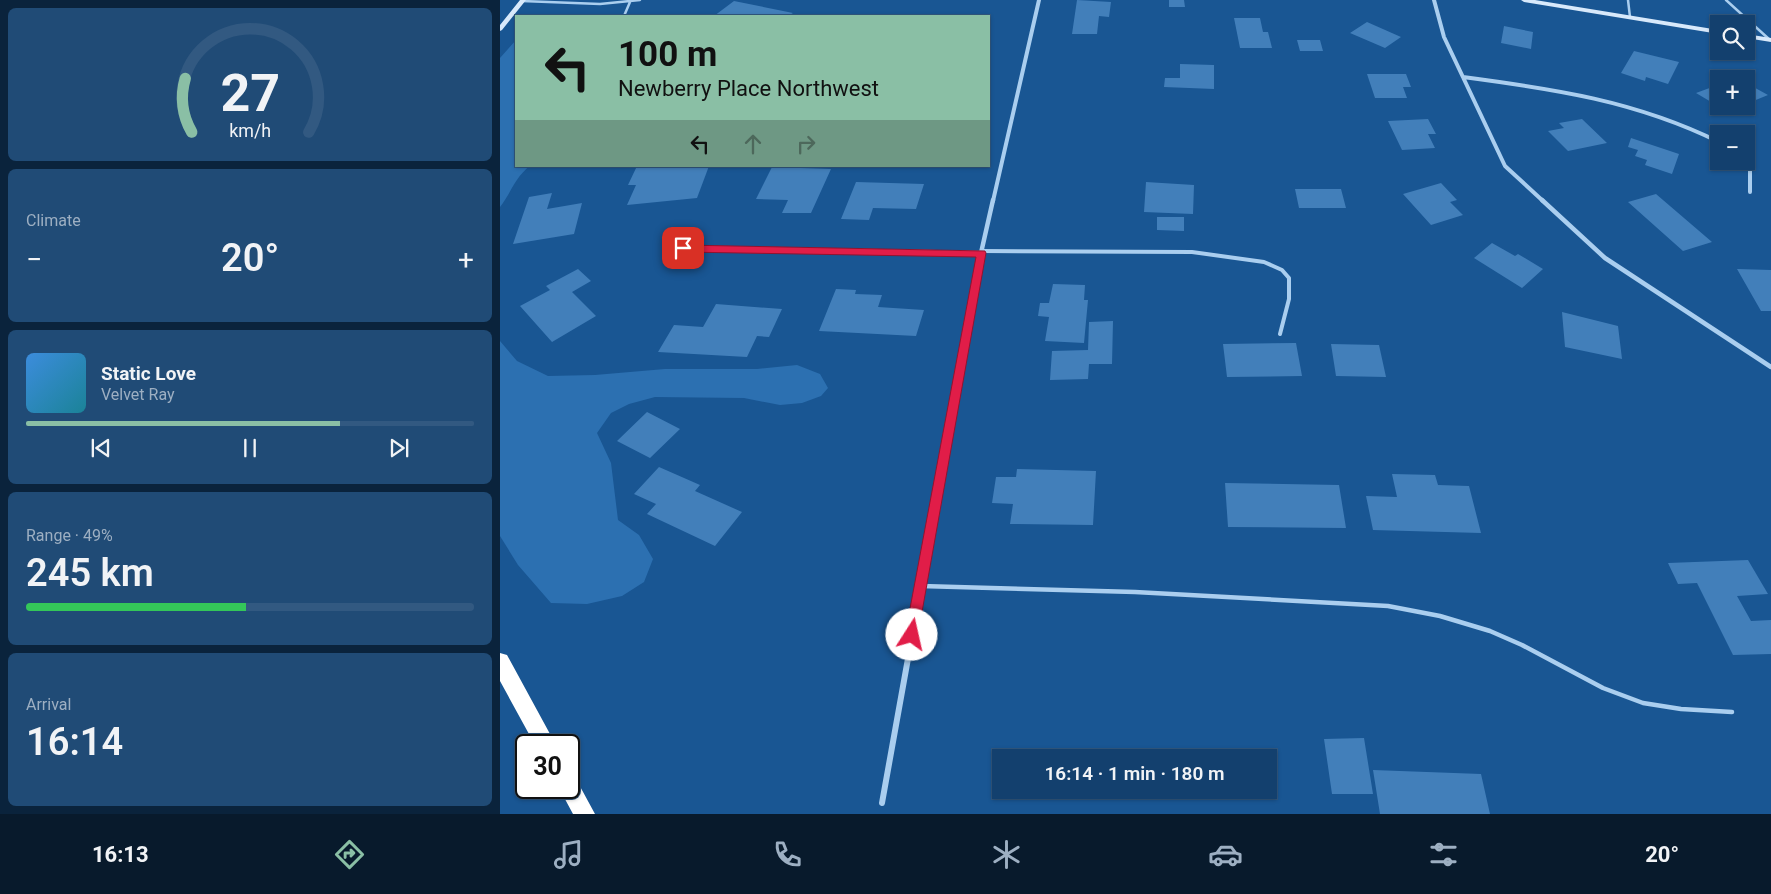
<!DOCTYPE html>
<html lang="en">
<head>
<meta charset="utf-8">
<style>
	body { margin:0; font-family:Roboto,sans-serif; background:#204b76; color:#f1f3f6; height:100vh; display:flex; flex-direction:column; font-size:19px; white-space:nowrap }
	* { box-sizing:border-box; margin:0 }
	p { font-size:16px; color:#9dafc2 }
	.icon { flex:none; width:28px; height:28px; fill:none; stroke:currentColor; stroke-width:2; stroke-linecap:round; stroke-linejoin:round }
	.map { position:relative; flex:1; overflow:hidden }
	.panel { display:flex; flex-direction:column; gap:8px; padding:8px; background:#0a233c; width:500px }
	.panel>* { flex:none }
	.hud { position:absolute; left:15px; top:15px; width:475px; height:152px; border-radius:0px; box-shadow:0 1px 4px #0004,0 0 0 1px #325981; background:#8abfa5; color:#111; overflow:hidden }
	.fabs { position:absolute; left:1210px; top:15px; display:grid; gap:10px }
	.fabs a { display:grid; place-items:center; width:45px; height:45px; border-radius:0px; background:#13406e; box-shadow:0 1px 4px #0004,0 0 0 1px #325981; font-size:25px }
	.speed { position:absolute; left:15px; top:734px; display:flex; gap:10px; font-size:25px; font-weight:700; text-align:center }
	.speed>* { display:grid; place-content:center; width:65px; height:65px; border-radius:50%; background:#13406e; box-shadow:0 1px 4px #0004,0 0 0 1px #325981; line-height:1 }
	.speed .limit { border:2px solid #111; border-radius:8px; background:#fff; color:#111 }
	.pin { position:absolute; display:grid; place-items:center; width:42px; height:42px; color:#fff; margin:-21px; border-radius:10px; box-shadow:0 2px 8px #0006 }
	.me { position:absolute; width:55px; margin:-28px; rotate:10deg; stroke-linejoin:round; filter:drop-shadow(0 0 4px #0008) }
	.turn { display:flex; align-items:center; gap:18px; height:105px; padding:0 20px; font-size:22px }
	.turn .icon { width:65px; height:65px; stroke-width:2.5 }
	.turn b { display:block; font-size:35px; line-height:42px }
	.lanes { display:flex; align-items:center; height:48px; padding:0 20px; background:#0003; justify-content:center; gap:25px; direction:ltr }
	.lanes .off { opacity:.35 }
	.big { font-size:38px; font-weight:600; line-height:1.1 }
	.panel .widget { flex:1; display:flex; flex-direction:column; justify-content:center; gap:8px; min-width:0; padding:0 18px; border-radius:8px; background:#204b76 }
	.panel .dial { align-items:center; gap:0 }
	.dial svg { height:130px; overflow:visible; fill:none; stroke:#325981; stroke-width:7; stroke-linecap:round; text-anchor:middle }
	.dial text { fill:#f1f3f6; stroke:none }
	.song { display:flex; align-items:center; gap:15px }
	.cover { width:60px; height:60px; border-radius:8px; background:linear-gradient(135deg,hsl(210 70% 55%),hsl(190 70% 35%)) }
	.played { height:5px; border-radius:2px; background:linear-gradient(90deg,#8abfa5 70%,#325981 70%) }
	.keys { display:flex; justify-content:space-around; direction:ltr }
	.heat { display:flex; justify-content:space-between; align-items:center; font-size:28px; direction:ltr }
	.charge { height:8px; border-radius:4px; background:linear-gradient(90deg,#34c759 49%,#325981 0) }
	.trip { position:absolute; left:492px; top:749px; width:285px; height:50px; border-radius:0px; background:#13406e; box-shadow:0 1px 4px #0004,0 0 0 1px #325981; font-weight:600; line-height:50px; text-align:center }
	.tab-bar { display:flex; height:80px; justify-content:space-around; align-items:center; background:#081a2c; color:#9dafc2 }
	.tab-bar .icon { width:35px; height:35px }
	.tab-bar .selected { color:#8abfa5 }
	.tab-bar b { font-size:22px; color:#f1f3f6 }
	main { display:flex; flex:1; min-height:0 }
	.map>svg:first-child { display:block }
</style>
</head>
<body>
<main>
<section class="panel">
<div class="widget dial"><svg viewBox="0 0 100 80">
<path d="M14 69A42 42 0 1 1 86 69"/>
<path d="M14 69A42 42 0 0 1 10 36" stroke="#8abfa5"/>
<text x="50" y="56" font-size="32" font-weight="700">27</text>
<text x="50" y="72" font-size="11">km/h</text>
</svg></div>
<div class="widget"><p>Climate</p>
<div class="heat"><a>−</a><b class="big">20°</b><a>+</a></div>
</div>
<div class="widget">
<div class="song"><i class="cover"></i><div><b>Static Love</b><p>Velvet Ray</p></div></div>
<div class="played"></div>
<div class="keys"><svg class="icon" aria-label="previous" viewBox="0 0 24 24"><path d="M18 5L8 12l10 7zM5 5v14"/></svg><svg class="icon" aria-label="pause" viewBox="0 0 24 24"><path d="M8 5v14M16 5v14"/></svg><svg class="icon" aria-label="next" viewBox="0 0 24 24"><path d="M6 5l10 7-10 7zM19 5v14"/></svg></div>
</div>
<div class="widget"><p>Range · 49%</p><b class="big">245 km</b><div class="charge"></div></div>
<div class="widget"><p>Arrival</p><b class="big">16:14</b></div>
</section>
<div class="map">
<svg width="1271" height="814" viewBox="0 0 1271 814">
	<rect width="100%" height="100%" fill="#195693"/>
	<path fill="#2c70b1" d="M 16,40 L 16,166 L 30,166 C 15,177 11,193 0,207 L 0,58 Z
		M 0,341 L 17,361 L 48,376 L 95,375 L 165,369 L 257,369 L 297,365 L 320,374 L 328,388 L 321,396 L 302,403 L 280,405 L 244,398 L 155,397 L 129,404 L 111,413 L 97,433 L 111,463 L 118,520 L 139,535 L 153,559 L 144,582 L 122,596 L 87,604 L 51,603 L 18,565 L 0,536 Z"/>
	<path fill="#427fba" d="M 577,0 L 611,2 L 609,17 L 599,16 L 597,34 L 572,34 Z
		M 669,0 L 684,0 L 685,7 L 669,7 Z
		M 234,1 L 293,13 L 288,16 L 214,16 Z
		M 734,18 L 760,18 L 763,32 L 768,32 L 772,48 L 740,48 Z
		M 867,22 L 901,37 L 885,48 L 850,33 Z
		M 1004,26 L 1033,32 L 1031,49 L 1001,43 Z
		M 797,40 L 820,40 L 823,51 L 800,51 Z
		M 1134,51 L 1179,62 L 1168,84 L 1146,77 L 1145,81 L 1121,73 Z
		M 680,64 L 714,65 L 714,89 L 664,87 L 665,78 L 680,78 Z
		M 867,74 L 906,74 L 911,87 L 903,87 L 907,98 L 875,98 Z
		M 1246,84 L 1248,84 L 1268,95 L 1246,104 Z
		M 1215,86 L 1219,88 L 1219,106 L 1241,106 L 1228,112 L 1196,93 Z
		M 928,119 L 936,134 L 928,134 L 935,148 L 902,150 L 888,121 Z
		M 1082,119 L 1107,143 L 1068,151 L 1048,131 L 1064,128 L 1059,123 Z
		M 1131,138 L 1179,154 L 1172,174 L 1145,165 L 1147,160 L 1135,156 L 1138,150 L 1128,147 Z
		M 137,166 L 209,166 L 197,198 L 127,205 L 136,185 L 128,185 Z
		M 272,167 L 331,169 L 311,213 L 282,213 L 288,200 L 256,199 Z
		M 356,182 L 424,184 L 416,209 L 373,208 L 369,220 L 341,219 Z
		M 646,182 L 694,185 L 693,214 L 644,212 Z
		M 941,183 L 957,200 L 950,202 L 963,215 L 931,225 L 903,194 Z
		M 795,189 L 841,189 L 846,208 L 799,208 Z
		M 52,193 L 47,209 L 82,203 L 74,234 L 13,244 L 29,197 Z
		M 1156,194 L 1212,242 L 1183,251 L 1128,202 Z
		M 657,217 L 684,217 L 684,231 L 657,230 Z
		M 992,243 L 1015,256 L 1018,254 L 1043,269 L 1022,288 L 974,258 Z
		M 78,269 L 91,281 L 72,292 L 96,316 L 52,342 L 20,306 L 50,290 L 46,286 Z
		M 1237,269 L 1271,270 L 1271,311 L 1261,311 Z
		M 553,284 L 585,285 L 584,300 L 588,300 L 584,343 L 545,341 L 549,317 L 538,316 L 540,303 L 549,303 Z
		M 336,289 L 356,290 L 355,294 L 382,295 L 378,307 L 424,310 L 416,336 L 319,331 Z
		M 216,304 L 282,309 L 269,337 L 257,336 L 247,357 L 158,352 L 174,325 L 203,327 Z
		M 1062,312 L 1118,326 L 1122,359 L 1065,347 Z
		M 613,321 L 612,364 L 589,364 L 588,379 L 550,380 L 552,351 L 588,350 L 589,322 Z
		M 796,343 L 802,376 L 727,377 L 723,344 Z
		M 831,344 L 879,345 L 886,377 L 836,376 Z
		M 147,412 L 180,429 L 150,458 L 117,441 Z
		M 159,467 L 200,485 L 195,491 L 242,512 L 215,546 L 147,514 L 156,504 L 134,494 Z
		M 517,469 L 596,471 L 593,525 L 510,524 L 513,504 L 492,503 L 496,477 L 516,477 Z
		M 892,474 L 935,475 L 938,485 L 969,486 L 981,533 L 873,530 L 866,496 L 897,497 Z
		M 725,483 L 839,485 L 846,528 L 728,527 Z
		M 1248,560 L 1268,594 L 1237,596 L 1251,621 L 1271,620 L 1271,654 L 1233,655 L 1197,583 L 1178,584 L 1168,563 Z
		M 864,738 L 873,794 L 832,794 L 824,739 Z
		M 873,770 L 981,774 L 990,814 L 880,814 Z"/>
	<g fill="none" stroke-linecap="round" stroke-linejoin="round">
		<path stroke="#aaceef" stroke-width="2.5" d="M 1128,0 L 1130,17
			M 1226,0 L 1270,40
			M 22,1 L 100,4 L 140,0
			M 124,16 L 130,2
			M 1236,24 L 1241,14"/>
		<path stroke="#aaceef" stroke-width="4" d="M 482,251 L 692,252 L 764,262 L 782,270 L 789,278 L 789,299 L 780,334"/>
		<path stroke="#aaceef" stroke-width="4.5" d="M 421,586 L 635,592 L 888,606 L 940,616 L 990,631 L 1022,645 L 1103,688 L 1143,703 L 1181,709 L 1232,712"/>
		<path stroke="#aaceef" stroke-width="4" d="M 934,0 L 944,37 L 1005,166 L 1043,201
			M 963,77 C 1054,89 1136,101 1219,142
			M 1243,161 L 1250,168 L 1250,192
			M 493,201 L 539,0"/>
		<path stroke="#aaceef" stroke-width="4.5" d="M 1042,200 L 1105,258 L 1271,367
			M 183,248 L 481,253
			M 443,466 L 481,253 L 493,200"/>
		<path stroke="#aaceef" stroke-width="6" d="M 382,803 L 443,464"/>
		<path fill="#d8e9fb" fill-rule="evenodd" d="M 20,0 L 26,0 L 2,30 L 0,31 L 0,25 Z
			M 1021,0 L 1035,0 L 1219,30 L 1219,34 L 1024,2 Z
			M 1246,34 L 1271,38 L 1271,42 L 1246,38 Z"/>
		<path fill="#fff" fill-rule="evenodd" d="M 0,653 L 7,655 L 56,745 L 35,745 L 0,681 Z
			M 69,776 L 76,779 L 95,814 L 73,814 L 59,788 L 69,788 Z"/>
	</g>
	<path fill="#e11d48" stroke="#92132f" d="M 183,245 L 485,251 L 486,253 L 417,640 L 412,642 L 407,640 L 405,635 L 476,257 L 183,252 L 179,248 Z"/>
</svg>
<div class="fabs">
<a><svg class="icon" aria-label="search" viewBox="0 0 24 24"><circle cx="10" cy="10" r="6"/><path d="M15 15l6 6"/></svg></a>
<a>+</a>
<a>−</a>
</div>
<div class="speed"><div class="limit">30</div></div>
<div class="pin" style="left:183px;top:248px;background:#d93025"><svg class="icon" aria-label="arrive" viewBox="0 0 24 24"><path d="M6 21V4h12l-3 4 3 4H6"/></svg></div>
<svg class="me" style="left:412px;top:635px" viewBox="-20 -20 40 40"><circle r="19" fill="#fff"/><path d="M0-13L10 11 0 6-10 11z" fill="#e11d48"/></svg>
<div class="trip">16:14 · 1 min · 180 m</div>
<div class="hud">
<div class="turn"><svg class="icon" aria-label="left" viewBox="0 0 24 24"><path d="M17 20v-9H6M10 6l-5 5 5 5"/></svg><div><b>100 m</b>Newberry Place Northwest</div></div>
<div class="lanes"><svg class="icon" aria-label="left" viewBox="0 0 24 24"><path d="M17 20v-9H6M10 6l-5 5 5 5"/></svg><svg class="icon off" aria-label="ahead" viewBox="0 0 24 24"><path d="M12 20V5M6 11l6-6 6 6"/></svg><svg class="icon off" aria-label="right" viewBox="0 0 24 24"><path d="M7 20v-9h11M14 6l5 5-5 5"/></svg></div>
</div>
</div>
</main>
<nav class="tab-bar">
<b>16:13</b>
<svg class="icon selected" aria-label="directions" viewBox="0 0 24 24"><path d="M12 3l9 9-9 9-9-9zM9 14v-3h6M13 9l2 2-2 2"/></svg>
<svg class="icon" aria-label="music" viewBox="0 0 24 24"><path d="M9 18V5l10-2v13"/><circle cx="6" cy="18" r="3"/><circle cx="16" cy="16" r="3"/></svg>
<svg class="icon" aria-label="phone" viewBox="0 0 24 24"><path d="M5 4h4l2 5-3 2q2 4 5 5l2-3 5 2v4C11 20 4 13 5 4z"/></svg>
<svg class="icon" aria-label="climate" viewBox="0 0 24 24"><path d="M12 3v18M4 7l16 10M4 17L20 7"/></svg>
<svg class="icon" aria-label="car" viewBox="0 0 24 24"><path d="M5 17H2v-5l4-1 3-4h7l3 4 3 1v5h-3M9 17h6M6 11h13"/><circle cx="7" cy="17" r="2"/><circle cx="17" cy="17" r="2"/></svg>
<svg class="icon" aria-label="filters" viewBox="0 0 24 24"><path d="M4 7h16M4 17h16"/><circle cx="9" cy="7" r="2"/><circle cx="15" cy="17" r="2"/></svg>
<b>20°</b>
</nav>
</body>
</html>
